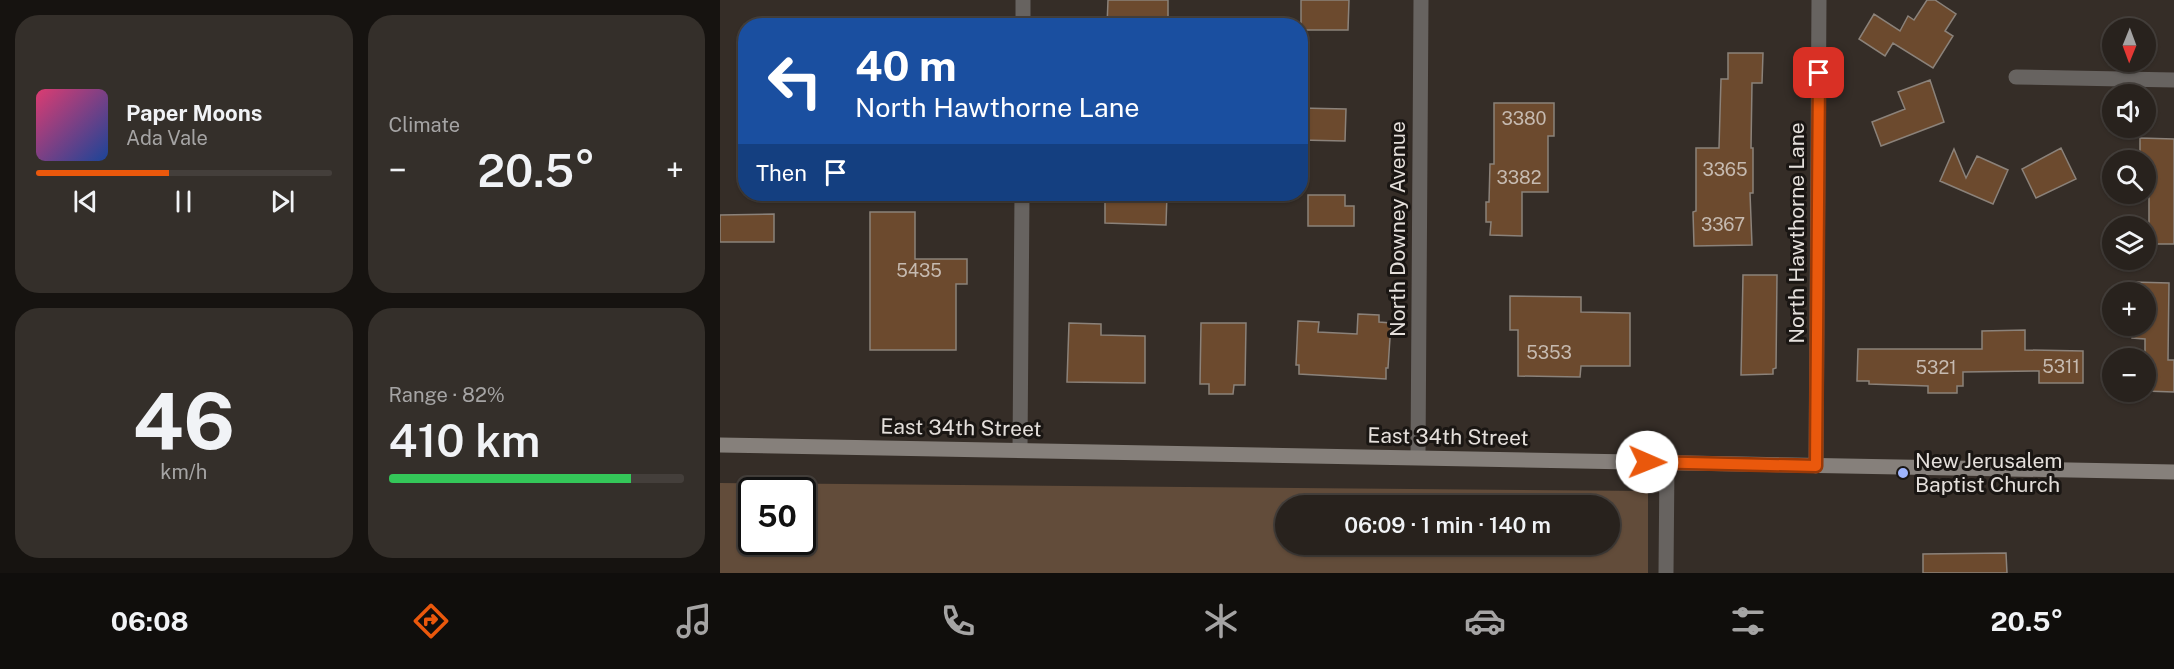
<!DOCTYPE html>
<html lang="en">
<head>
<meta charset="utf-8">
<style>
	body { margin:0; font-family:"Public Sans",sans-serif; background:#342f2a; color:#f1f3f6; height:100vh; display:flex; flex-direction:column; font-size:22px; white-space:nowrap }
	* { box-sizing:border-box; margin:0 }
	p { font-size:20px; color:#a5a4a4 }
	.icon { flex:none; width:33px; height:33px; fill:none; stroke:currentColor; stroke-width:2; stroke-linecap:round; stroke-linejoin:round }
	.map { position:relative; flex:1; overflow:hidden }
	.panel { display:flex; flex-direction:column; gap:15px; padding:15px; background:#161310; width:720px }
	.panel>* { flex:none }
	.banner { position:absolute; left:18px; top:18px; width:570px; height:183px; border-radius:24px; box-shadow:0 2px 4px #0004,0 0 0 2px #443f3b; background:#1a4fa0; color:#fff; overflow:hidden }
	.needle { width:39px; rotate:181deg }
	.controls { position:absolute; left:1382px; top:18px; display:grid; gap:12px }
	.controls a { display:grid; place-items:center; width:54px; height:54px; border-radius:50%; background:#28221d; box-shadow:0 2px 4px #0004,0 0 0 2px #443f3b; font-size:30px }
	.speed { position:absolute; left:18px; top:477px; display:flex; gap:12px; font-size:30px; font-weight:700; text-align:center }
	.speed>* { display:grid; place-content:center; width:78px; height:78px; border-radius:50%; background:#28221d; box-shadow:0 2px 4px #0004,0 0 0 2px #443f3b; line-height:1 }
	.speed .limit { border:3px solid #111; border-radius:9px; background:#fff; color:#111 }
	.pin { position:absolute; display:grid; place-items:center; width:51px; height:51px; color:#fff; margin:-26px; border-radius:12px; box-shadow:0 3px 9px #0006 }
	.me { position:absolute; width:66px; margin:-33px; rotate:91deg; stroke-linejoin:round; filter:drop-shadow(0 0 4px #0008) }
	.turn { display:flex; align-items:center; gap:21px; height:126px; padding:0 18px; font-size:27px }
	.turn .icon { width:78px; height:78px; stroke-width:2.5 }
	.turn b { display:block; font-size:42px; line-height:51px }
	.then { display:flex; align-items:center; height:57px; padding:0 18px; background:#0003; gap:12px; font-size:22px }
	.big { font-size:45px; font-weight:600; line-height:1.1 }
	.panel .card { flex:1; display:flex; flex-direction:column; justify-content:center; gap:9px; min-width:0; padding:0 21px; border-radius:24px; background:#342f2a }
	.panel .dial { align-items:center; gap:0 }
	.dial b { font-size:78px; line-height:1 }
	.song { display:flex; align-items:center; gap:18px }
	.cover { width:72px; height:72px; border-radius:9px; background:linear-gradient(135deg,hsl(340 70% 55%),hsl(220 70% 35%)) }
	.played { height:6px; border-radius:3px; background:linear-gradient(90deg,#ea580c 45%,#443f3b 45%) }
	.keys { display:flex; justify-content:space-around; direction:ltr }
	.heat { display:flex; justify-content:space-between; align-items:center; font-size:33px; direction:ltr }
	.charge { height:9px; border-radius:4px; background:linear-gradient(90deg,#34c759 82%,#443f3b 0) }
	.panel .tiles { flex:1; display:grid; gap:15px; grid-template-columns:repeat(2,1fr) }
	.trip { position:absolute; left:555px; top:495px; width:345px; height:60px; border-radius:30px; background:#28221d; box-shadow:0 2px 4px #0004,0 0 0 2px #443f3b; font-weight:600; line-height:60px; text-align:center }
	.menu { display:flex; height:96px; justify-content:space-around; align-items:center; background:#100e0c; color:#a5a4a4 }
	.menu .icon { width:42px; height:42px }
	.menu .selected { color:#ea580c }
	.menu b { font-size:27px; color:#f1f3f6 }
	main { display:flex; flex:1; min-height:0 }
	.map>svg:first-child { display:block }
</style>
</head>
<body>
<main>
<section class="panel">
<div class="tiles">
<div class="card">
<div class="song"><i class="cover"></i><div><b>Paper Moons</b><p>Ada Vale</p></div></div>
<div class="played"></div>
<div class="keys"><svg class="icon" aria-label="previous" viewBox="0 0 24 24"><path d="M18 5L8 12l10 7zM5 5v14"/></svg><svg class="icon" aria-label="pause" viewBox="0 0 24 24"><path d="M8 5v14M16 5v14"/></svg><svg class="icon" aria-label="next" viewBox="0 0 24 24"><path d="M6 5l10 7-10 7zM19 5v14"/></svg></div>
</div>
<div class="card"><p>Climate</p>
<div class="heat"><a>−</a><b class="big">20.5°</b><a>+</a></div>
</div>
<div class="card dial"><b>46</b><p>km/h</p></div>
<div class="card"><p>Range · 82%</p><b class="big">410 km</b><div class="charge"></div></div>
</div>
</section>
<div class="map">
<svg width="1454" height="573" viewBox="0 0 1454 573">
	<rect width="100%" height="100%" fill="#352d27"/>
	<path fill="#624c3a" fill-rule="evenodd" d="M 0,483 L 928,491 L 928,573 L 0,573 ZM 82,490 L 82,542 L 32,542 L 32,490 ZM 566,506 L 890,506 L 890,544 L 566,544 Z"/>
	<path fill="#6c4a2e" stroke="#8b827a" stroke-width="1.5" d="M 388,0 L 448,0 L 448,26 L 387,26 Z
		M 581,0 L 629,0 L 628,30 L 581,30 Z
		M 1207,0 L 1215,0 L 1236,14 L 1225,31 L 1233,36 L 1213,68 L 1173,43 L 1165,56 L 1139,39 L 1154,14 L 1180,31 L 1188,16 L 1194,20 Z
		M 1008,53 L 1043,53 L 1042,83 L 1032,83 L 1031,148 L 1033,148 L 1033,193 L 1030,193 L 1032,245 L 974,246 L 973,212 L 976,211 L 976,148 L 999,148 L 1001,79 L 1008,79 Z
		M 1210,80 L 1224,122 L 1161,146 L 1152,122 L 1185,109 L 1178,92 Z
		M 774,103 L 834,103 L 834,136 L 828,136 L 828,192 L 802,192 L 802,236 L 770,235 L 771,222 L 766,222 L 766,202 L 769,202 L 770,164 L 774,164 Z
		M 580,108 L 626,109 L 625,141 L 580,140 Z
		M 1420,138 L 1454,139 L 1454,244 L 1429,244 L 1429,176 L 1425,176 L 1425,160 L 1420,160 Z
		M 1341,148 L 1356,179 L 1316,198 L 1302,169 Z
		M 1234,149 L 1246,178 L 1257,156 L 1288,170 L 1273,204 L 1220,181 Z
		M 385,194 L 447,194 L 446,225 L 385,223 Z
		M 588,195 L 625,195 L 625,206 L 634,206 L 634,226 L 588,226 Z
		M 150,212 L 195,212 L 195,259 L 247,259 L 247,284 L 236,284 L 236,350 L 150,350 Z
		M 54,214 L 54,242 L 0,242 L 0,215 Z
		M 1023,275 L 1057,275 L 1056,368 L 1053,369 L 1053,374 L 1021,375 Z
		M 1413,282 L 1449,283 L 1448,360 L 1454,360 L 1454,392 L 1425,391 L 1425,339 L 1412,338 L 1412,326 L 1425,326 L 1425,292 L 1412,292 Z
		M 790,296 L 861,297 L 861,312 L 910,313 L 910,366 L 861,366 L 860,377 L 798,376 L 798,330 L 790,330 Z
		M 638,314 L 659,315 L 659,322 L 671,323 L 668,368 L 666,368 L 666,379 L 579,374 L 579,365 L 576,365 L 578,321 L 599,322 L 598,332 L 637,334 Z
		M 349,323 L 381,324 L 381,335 L 425,336 L 425,383 L 347,382 Z
		M 481,323 L 526,323 L 525,385 L 514,385 L 513,394 L 489,394 L 489,384 L 480,384 Z
		M 1305,330 L 1305,350 L 1363,351 L 1363,383 L 1319,383 L 1319,371 L 1243,372 L 1243,386 L 1237,386 L 1237,393 L 1208,393 L 1208,386 L 1149,384 L 1149,381 L 1137,381 L 1138,349 L 1262,349 L 1262,331 Z
		M 1286,553 L 1287,573 L 1203,573 L 1203,554 Z"/>
	<g fill="none" stroke-linecap="round" stroke-linejoin="round">
		<path stroke="#676360" stroke-width="15" d="M 303,26 L 303,0
			M 1296,77 L 1454,80
			M 300,450 L 302,194
			M 698,457 L 701,0
			M 1096,466 L 1099,0
			M 946,573 L 947,462"/>
		<path stroke="#86807b" stroke-width="15" d="M 0,445 L 1454,472"/>
	</g>
	<g fill="none" stroke-linecap="round" stroke-linejoin="round">
		<defs>
			<path id="route" d="M 927,462 L 1096,466 L 1099,73"/>
		</defs>
		<use href="#route" stroke="#983908" stroke-width="15"/>
		<use href="#route" stroke="#ea580c" stroke-width="10"/>
	</g>
	<circle fill="#9eb4fd" stroke="#1a1613" stroke-width="2" cx="1183" cy="473" r="6"/>
	<g text-anchor="middle" stroke-width="6" stroke-linejoin="round" paint-order="stroke">
		<g font-size="18" fill="#c6bab0">
			<text x="804" y="125">3380</text>
			<text x="1005" y="176">3365</text>
			<text x="799" y="184">3382</text>
			<text x="1003" y="231">3367</text>
			<text x="199" y="277">5435</text>
			<text x="829" y="359">5353</text>
			<text x="1341" y="373">5311</text>
			<text x="1216" y="374">5321</text>
		</g>
		<g font-size="21" fill="#e4dfdb" stroke="#1a1613">
			<text transform="translate(678 229) rotate(-90)" y="7">North Downey Avenue</text>
			<text transform="translate(1077 233) rotate(-90)" y="7">North Hawthorne Lane</text>
			<text transform="translate(241 428) rotate(1)" y="7">East 34th Street</text>
			<text transform="translate(728 437) rotate(1)" y="7">East 34th Street</text>
		</g>
		<g font-size="21" fill="#e4dfdb" stroke="#1a1613" text-anchor="start">
			<text x="1195" y="468">New Jerusalem<tspan x="1195" dy="24">Baptist Church</tspan></text>
		</g>
	</g>
</svg>
<div class="controls">
<a><svg class="needle" viewBox="-14 -14 28 28"><path d="M0-13l5 13h-10z" fill="#e53935"/><path d="M0 13l5-13h-10z" fill="#a5a4a4"/></svg></a>
<a><svg class="icon" aria-label="sound" viewBox="0 0 24 24"><path d="M4 9h4l5-4v14l-5-4H4zM17 9q2 3 0 6"/></svg></a>
<a><svg class="icon" aria-label="search" viewBox="0 0 24 24"><circle cx="10" cy="10" r="6"/><path d="M15 15l6 6"/></svg></a>
<a><svg class="icon" aria-label="layers" viewBox="0 0 24 24"><path d="M12 4l9 5-9 5-9-5zM3 14l9 5 9-5"/></svg></a>
<a>+</a>
<a>−</a>
</div>
<div class="speed"><div class="limit">50</div></div>
<div class="pin" style="left:1099px;top:73px;background:#d93025"><svg class="icon" aria-label="arrive" viewBox="0 0 24 24"><path d="M6 21V4h12l-3 4 3 4H6"/></svg></div>
<svg class="me" style="left:927px;top:462px" viewBox="-20 -20 40 40"><circle r="19" fill="#fff"/><path d="M0-13L10 11 0 6-10 11z" fill="#ea580c"/></svg>
<div class="trip">06:09 · 1 min · 140 m</div>
<div class="banner">
<div class="turn"><svg class="icon" aria-label="left" viewBox="0 0 24 24"><path d="M17 20v-9H6M10 6l-5 5 5 5"/></svg><div><b>40 m</b>North Hawthorne Lane</div></div>
<div class="then">Then<svg class="icon" aria-label="arrive" viewBox="0 0 24 24"><path d="M6 21V4h12l-3 4 3 4H6"/></svg></div>
</div>
</div>
</main>
<nav class="menu">
<b>06:08</b>
<svg class="icon selected" aria-label="directions" viewBox="0 0 24 24"><path d="M12 3l9 9-9 9-9-9zM9 14v-3h6M13 9l2 2-2 2"/></svg>
<svg class="icon" aria-label="music" viewBox="0 0 24 24"><path d="M9 18V5l10-2v13"/><circle cx="6" cy="18" r="3"/><circle cx="16" cy="16" r="3"/></svg>
<svg class="icon" aria-label="phone" viewBox="0 0 24 24"><path d="M5 4h4l2 5-3 2q2 4 5 5l2-3 5 2v4C11 20 4 13 5 4z"/></svg>
<svg class="icon" aria-label="climate" viewBox="0 0 24 24"><path d="M12 3v18M4 7l16 10M4 17L20 7"/></svg>
<svg class="icon" aria-label="car" viewBox="0 0 24 24"><path d="M5 17H2v-5l4-1 3-4h7l3 4 3 1v5h-3M9 17h6M6 11h13"/><circle cx="7" cy="17" r="2"/><circle cx="17" cy="17" r="2"/></svg>
<svg class="icon" aria-label="filters" viewBox="0 0 24 24"><path d="M4 7h16M4 17h16"/><circle cx="9" cy="7" r="2"/><circle cx="15" cy="17" r="2"/></svg>
<b>20.5°</b>
</nav>
</body>
</html>
